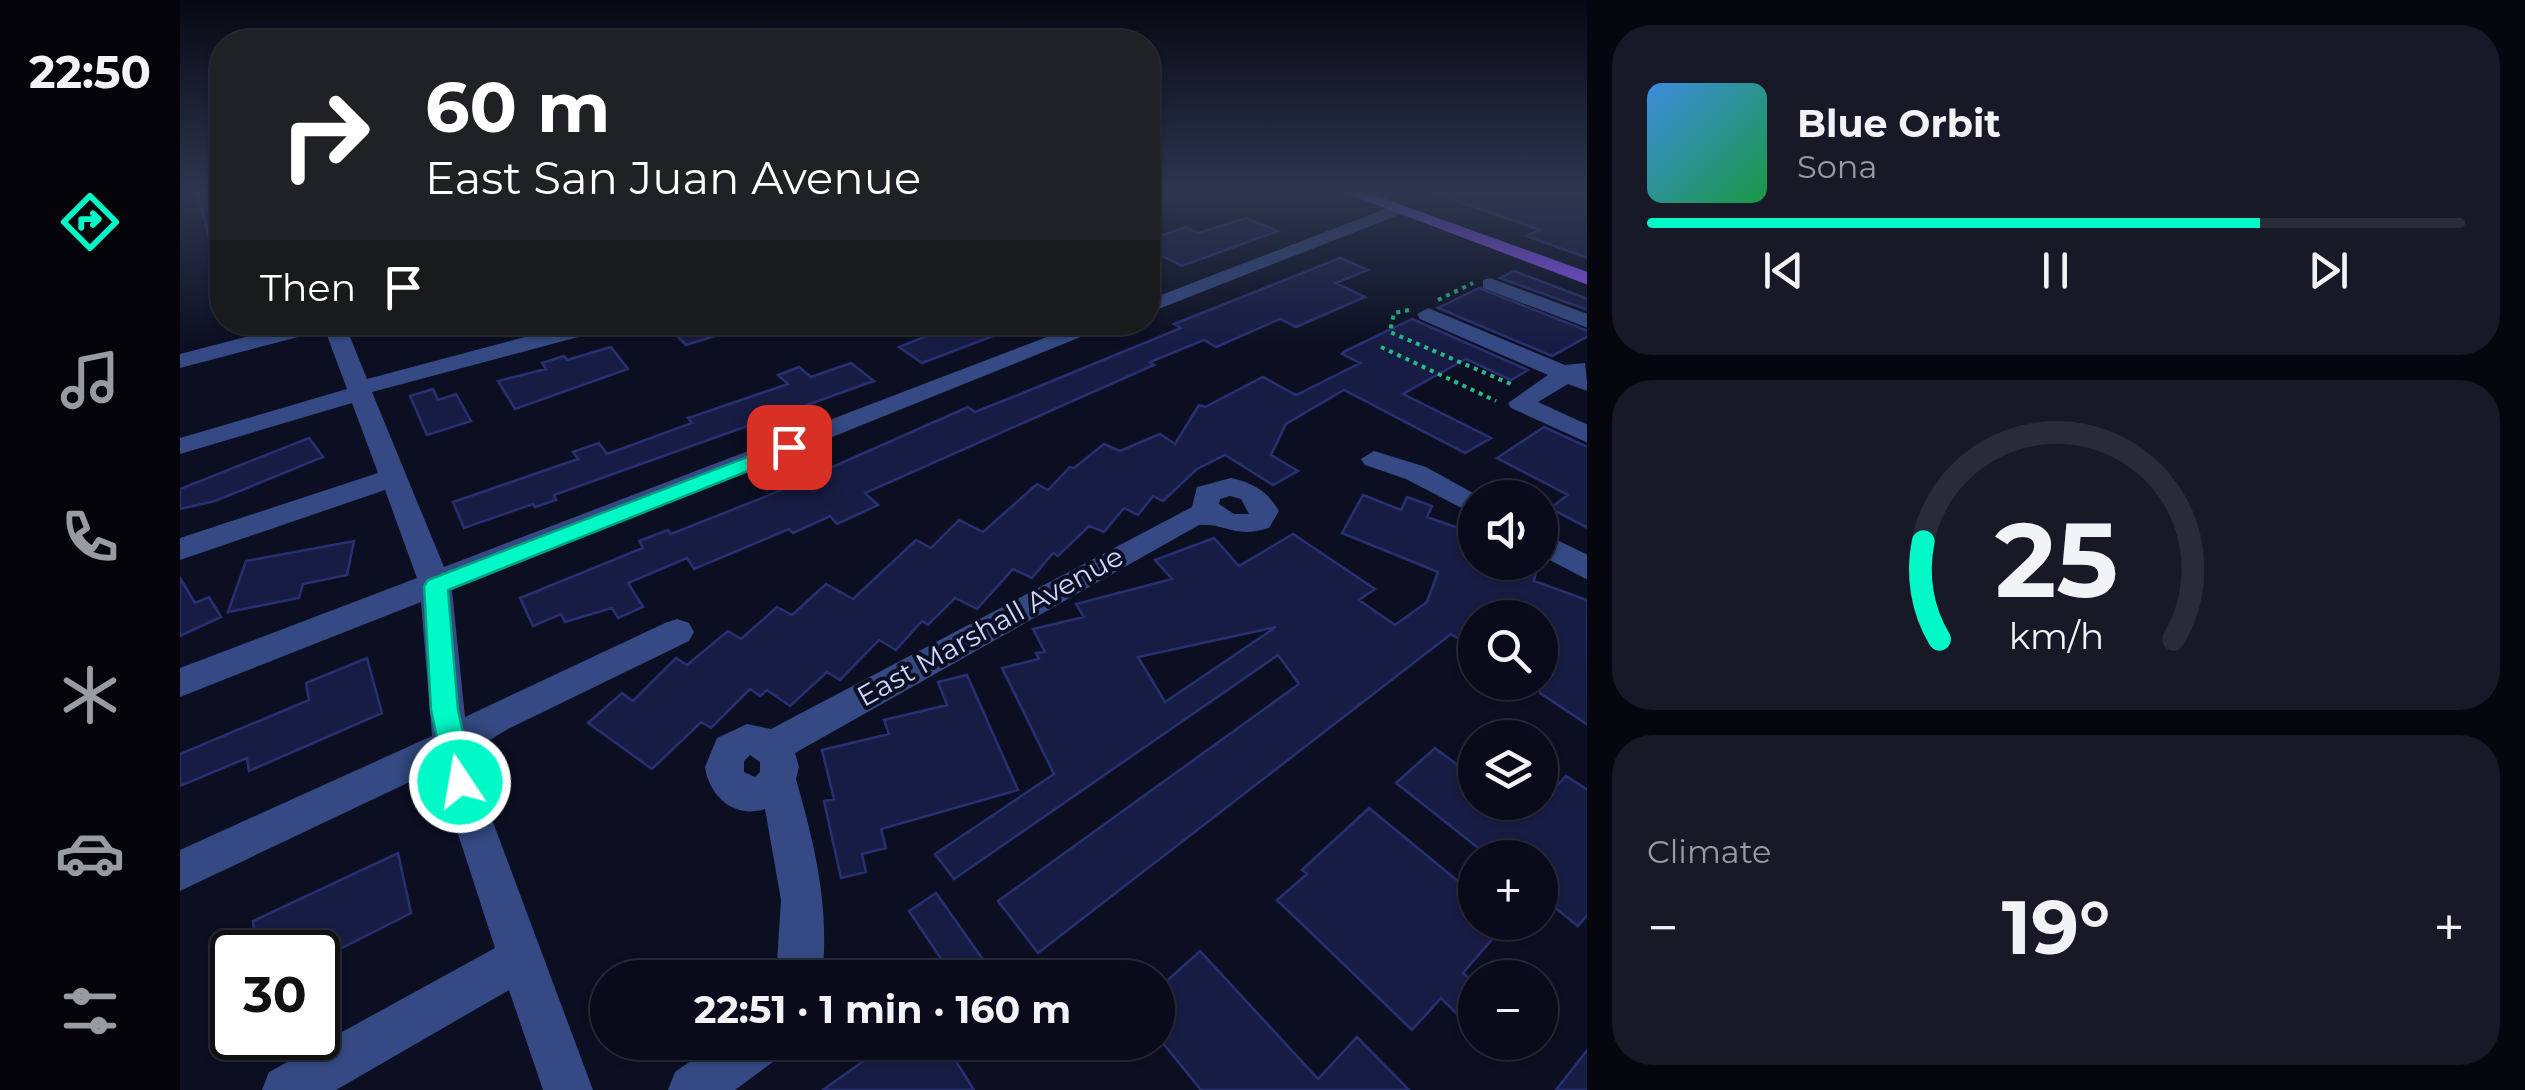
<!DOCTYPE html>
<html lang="en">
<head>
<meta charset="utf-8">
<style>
	body { margin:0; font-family:Montserrat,sans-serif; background:#171927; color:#f1f3f6; height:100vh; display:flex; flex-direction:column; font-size:38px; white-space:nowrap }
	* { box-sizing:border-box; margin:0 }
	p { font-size:32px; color:#999ba2 }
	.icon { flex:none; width:55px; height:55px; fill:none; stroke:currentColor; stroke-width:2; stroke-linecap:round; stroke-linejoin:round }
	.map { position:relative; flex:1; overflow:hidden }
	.panel { display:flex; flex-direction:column; gap:25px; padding:25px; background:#05060e; width:938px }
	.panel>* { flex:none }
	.hud { position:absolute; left:30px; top:30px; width:950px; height:305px; border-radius:40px; box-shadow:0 2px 8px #0004,0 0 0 2px #292b39; background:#202124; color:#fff; overflow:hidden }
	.buttons { position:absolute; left:1278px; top:480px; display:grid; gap:20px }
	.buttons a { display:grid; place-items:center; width:100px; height:100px; border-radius:50%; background:#090b1a; box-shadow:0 2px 8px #0004,0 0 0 2px #292b39; font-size:50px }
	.speed { position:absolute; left:30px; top:930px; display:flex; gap:20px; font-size:50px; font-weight:700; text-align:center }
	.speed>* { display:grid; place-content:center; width:130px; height:130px; border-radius:50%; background:#090b1a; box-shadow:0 2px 8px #0004,0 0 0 2px #292b39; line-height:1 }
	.speed .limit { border:5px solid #111; border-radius:15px; background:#fff; color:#111 }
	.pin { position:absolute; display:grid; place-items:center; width:85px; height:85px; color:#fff; margin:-42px; border-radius:20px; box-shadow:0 5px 15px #0006 }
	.me { position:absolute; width:110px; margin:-55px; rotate:348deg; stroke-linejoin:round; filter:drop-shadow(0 0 8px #0008) }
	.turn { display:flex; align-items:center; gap:35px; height:210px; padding:0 50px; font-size:45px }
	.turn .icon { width:130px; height:130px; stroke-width:2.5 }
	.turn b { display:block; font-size:70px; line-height:85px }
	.then { display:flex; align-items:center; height:95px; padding:0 50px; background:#0003; gap:20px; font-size:38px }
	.big { font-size:75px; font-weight:700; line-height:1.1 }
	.panel .widget { flex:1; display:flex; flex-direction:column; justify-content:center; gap:15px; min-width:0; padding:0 35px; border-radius:40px; background:#171927 }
	.panel .dial { align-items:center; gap:0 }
	.dial svg { height:260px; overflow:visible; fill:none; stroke:#292b39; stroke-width:7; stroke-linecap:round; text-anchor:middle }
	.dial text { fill:#f1f3f6; stroke:none }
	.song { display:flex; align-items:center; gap:30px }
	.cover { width:120px; height:120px; border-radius:15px; background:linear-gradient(135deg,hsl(210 70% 55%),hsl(140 70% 35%)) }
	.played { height:10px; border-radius:5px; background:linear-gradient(90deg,#00f9c7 75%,#292b39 75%) }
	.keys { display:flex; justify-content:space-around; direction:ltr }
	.heat { display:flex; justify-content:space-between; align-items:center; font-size:55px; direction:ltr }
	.trip { position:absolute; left:410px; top:960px; width:585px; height:100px; border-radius:50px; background:#090b1a; box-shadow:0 2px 8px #0004,0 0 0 2px #292b39; font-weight:700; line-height:100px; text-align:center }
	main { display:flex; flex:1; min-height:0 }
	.menu { display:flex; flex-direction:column; width:180px; justify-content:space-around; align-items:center; background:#04040a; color:#999ba2 }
	.menu .icon { width:70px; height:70px }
	.menu .on { color:#00f9c7 }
	.menu b { font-size:45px; color:#f1f3f6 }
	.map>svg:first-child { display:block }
</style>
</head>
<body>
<main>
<nav class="menu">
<b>22:50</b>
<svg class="icon on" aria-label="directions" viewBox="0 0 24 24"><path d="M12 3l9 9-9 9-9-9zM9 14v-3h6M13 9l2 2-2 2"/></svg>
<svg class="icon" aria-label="music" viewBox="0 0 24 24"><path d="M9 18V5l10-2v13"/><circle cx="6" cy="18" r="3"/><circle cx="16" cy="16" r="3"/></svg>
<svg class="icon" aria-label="phone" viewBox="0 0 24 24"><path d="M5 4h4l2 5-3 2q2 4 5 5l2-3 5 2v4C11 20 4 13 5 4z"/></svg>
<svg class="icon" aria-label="climate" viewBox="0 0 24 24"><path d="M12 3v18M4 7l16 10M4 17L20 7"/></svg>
<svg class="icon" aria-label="car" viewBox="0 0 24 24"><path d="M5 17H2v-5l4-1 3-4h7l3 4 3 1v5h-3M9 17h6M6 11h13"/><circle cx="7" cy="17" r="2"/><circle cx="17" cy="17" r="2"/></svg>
<svg class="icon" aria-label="filters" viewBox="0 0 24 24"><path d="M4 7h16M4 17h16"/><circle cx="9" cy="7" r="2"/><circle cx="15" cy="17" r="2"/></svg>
</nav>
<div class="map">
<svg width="1408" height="1090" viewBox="0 0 1408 1090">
	<rect width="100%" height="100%" fill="#0c0f22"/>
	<path fill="#171c44" stroke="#283072" stroke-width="2.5" fill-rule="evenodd" d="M 17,191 L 42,191 L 42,272 L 38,272 Z
		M 1257,191 L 1408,191 L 1408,258 L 1346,236 L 1360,230 L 1257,194 Z
		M 1066,218 L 1098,231 L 1002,266 L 968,249 L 968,240 L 1006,227 L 1018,233 Z
		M 1160,258 L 1188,270 L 1156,283 L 1185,297 L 1116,327 L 1100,319 L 1036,347 L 1024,340 L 970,362 L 974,365 L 685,493 L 698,505 L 657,524 L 650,516 L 613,533 L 609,529 L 514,569 L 507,558 L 448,583 L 463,607 L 438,618 L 432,608 L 385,622 L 381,614 L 353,626 L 340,598 L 463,548 L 459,541 L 488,530 L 491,534 L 582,498 L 788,407 L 795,412 L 838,395 L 1001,328 L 994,324 Z
		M 1334,271 L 1408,299 L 1408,310 L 1320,278 Z
		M 1299,288 L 1408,331 L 1408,336 L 1372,356 L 1258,308 Z
		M 1232,319 L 1348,370 L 1331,380 L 1286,359 L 1223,394 L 1311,438 L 1285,453 L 1164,390 L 1106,424 L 1091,455 L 1118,471 L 1093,485 L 1045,455 L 1017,469 L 983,501 L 973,496 L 958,515 L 944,508 L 924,532 L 909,526 L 878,556 L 873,553 L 852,578 L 833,569 L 797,609 L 775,598 L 748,625 L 742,621 L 716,650 L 699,640 L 660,680 L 647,672 L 610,706 L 587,690 L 580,696 L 570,689 L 531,728 L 521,722 L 472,769 L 408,723 L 442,693 L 453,701 L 496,658 L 507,665 L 548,631 L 561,639 L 597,607 L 612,615 L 646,584 L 673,599 L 736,540 L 751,548 L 779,520 L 803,532 L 857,484 L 868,490 L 890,467 L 894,468 L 924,444 L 940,451 L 980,434 L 995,444 L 1019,405 L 1025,407 L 1083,377 L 1116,395 L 1180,363 L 1162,354 L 1165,351 Z
		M 511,322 L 563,322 L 564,327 L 506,345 L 490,329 Z
		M 781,322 L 797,322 L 816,335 L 742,363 L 719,347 Z
		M 431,347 L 448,369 L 335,409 L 318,381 L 366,369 L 362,363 L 384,356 L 387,360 Z
		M 671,363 L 694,381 L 374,495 L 376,500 L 355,507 L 353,504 L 284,528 L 273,502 L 398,459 L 393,452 L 419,443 L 427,454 L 512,423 L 508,418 L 608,384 L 598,375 L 619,367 L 631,377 Z
		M 253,389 L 258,400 L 276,394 L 291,421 L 247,435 L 230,396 Z
		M 1364,427 L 1408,447 L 1408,528 L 1370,508 L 1388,495 L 1317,458 Z
		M 129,438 L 143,457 L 35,501 L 0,509 L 0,489 Z
		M 1183,495 L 1221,510 L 1227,497 L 1252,506 L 1247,517 L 1295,534 L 1295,562 L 1341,562 L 1357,569 L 1354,581 L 1407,600 L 1408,725 L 1360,693 L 1360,618 L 1295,618 L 1295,650 L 1271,634 L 858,953 L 818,901 L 1119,684 L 1098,655 L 774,879 L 755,854 L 874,774 L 822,668 L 859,659 L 856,653 L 865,652 L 853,629 L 904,617 L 896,604 L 992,579 L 975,560 L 1034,538 L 1059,566 L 1113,534 L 1195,589 L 1179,600 L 1215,625 L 1247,602 L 1258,572 L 1162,533 ZM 1096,627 L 985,702 L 958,657 Z
		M 174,541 L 167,575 L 123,584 L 119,598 L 48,612 L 66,561 Z
		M 0,578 L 15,603 L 29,597 L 41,617 L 0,636 Z
		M 187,658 L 202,713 L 69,771 L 67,758 L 0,786 L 0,754 L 129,700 L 126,683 Z
		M 787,675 L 838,790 L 701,829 L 706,848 L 682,854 L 686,872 L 661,878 L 644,801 L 654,799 L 642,750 L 709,734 L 704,720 L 767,705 L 758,682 Z
		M 1255,748 L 1295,778 L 1295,802 L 1361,802 L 1386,776 L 1408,790 L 1408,914 L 1398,926 L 1360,896 L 1360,858 L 1311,858 L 1216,783 Z
		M 1189,808 L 1295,895 L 1295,922 L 1327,922 L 1283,973 L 1295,983 L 1295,994 L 1278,1015 L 1261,998 L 1232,1030 L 1097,900 L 1127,874 L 1122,870 Z
		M 218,853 L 231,913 L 138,960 L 138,952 L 76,952 L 73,921 Z
		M 756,893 L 816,978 L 774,978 L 729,911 Z
		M 1020,951 L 1138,1079 L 1177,1037 L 1229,1090 L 1021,1090 L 978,1037 L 978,989 Z
		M 710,1042 L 764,1042 L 794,1090 L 643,1090 Z
		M 1408,1049 L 1408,1090 L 1376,1090 Z"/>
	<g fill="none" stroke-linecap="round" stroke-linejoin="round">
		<path stroke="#28b985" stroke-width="4" stroke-dasharray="4 5" stroke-linecap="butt" d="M 1258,300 L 1293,283
			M 1229,310 L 1214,313 L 1210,332 L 1333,385
			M 1201,347 L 1316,401"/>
		<path fill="#354a84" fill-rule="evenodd" d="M 1218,204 L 1227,209 L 1224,213 L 968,313 L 968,300 Z
			M 1310,278 L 1408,314 L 1408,328 L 1303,288 L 1303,280 Z
			M 1248,308 L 1385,365 L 1405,363 L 1408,391 L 1388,384 L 1358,402 L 1408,425 L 1408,443 L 1331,408 L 1328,403 L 1368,375 L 1240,319 L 1237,314 Z
			M 123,322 L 164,322 L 187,379 L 401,322 L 439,322 L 436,327 L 192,392 L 264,567 L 906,322 L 938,322 L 272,590 L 285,717 L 485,623 L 497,619 L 509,623 L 514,632 L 509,641 L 328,729 L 292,751 L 298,782 L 413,1090 L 363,1090 L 329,990 L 156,1090 L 82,1090 L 89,1072 L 315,948 L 257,769 L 0,891 L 0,850 L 252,736 L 241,602 L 0,697 L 0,668 L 237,578 L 205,490 L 0,560 L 0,538 L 198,473 L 172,403 L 0,454 L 0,438 L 167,389 L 145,330 L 0,368 L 0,354 Z
			M 1194,451 L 1246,467 L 1302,498 L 1295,498 L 1295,515 L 1226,479 L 1185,465 L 1181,459 Z
			M 1051,478 C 1075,484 1086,490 1099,511 L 1089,528 C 1053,539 1046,523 1019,525 L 615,753 L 619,767 L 616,779 C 635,846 650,907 642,978 L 596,978 L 601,900 L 585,809 C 554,819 529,796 525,767 L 537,738 L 567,724 L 591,729 L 1012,507 L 1017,487 ZM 1050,496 L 1061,499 L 1069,514 L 1054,514 L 1039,504 L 1040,499 ZM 570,755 L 580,762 L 580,772 L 575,777 L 564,772 L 564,761 Z
			M 1360,532 L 1408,555 L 1408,580 L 1360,555 Z
			M 538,1042 L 604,1042 L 597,1059 L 555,1090 L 488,1090 L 495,1072 Z"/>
		<path fill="#8c55ff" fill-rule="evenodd" d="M 1160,191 L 1183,191 L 1408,272 L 1408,285 Z"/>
	</g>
	<linearGradient id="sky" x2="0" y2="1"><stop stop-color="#070813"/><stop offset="0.56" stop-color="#2e374f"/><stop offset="1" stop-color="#2e374f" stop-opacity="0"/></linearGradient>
	<rect width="1408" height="343" fill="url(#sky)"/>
	<path fill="#00f9c7" stroke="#00a281" stroke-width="2.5" d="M 609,441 L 616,443 L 616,452 L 268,590 L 278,710 L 294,782 L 290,791 L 280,795 L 269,791 L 251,710 L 244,586 L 248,580 Z"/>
	<g text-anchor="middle" stroke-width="8" stroke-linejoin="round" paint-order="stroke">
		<g font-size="28" fill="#ced7ff" stroke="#0c0f22">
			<text transform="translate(810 626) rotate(-29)" y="10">East Marshall Avenue</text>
		</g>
	</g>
</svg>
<div class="buttons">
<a><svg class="icon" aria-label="sound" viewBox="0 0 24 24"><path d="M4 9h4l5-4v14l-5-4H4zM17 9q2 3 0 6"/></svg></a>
<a><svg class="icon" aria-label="search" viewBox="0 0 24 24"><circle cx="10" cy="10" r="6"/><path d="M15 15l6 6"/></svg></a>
<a><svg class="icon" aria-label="layers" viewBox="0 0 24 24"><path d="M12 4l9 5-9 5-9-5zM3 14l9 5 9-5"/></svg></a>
<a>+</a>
<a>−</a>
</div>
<div class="speed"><div class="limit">30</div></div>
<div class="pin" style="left:609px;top:447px;background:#d93025"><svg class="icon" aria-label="arrive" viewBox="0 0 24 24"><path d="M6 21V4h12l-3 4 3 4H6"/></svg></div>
<svg class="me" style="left:280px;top:782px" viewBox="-20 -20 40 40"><circle r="17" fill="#00f9c7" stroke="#fff" stroke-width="3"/><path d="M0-11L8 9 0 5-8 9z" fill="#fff"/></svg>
<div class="trip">22:51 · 1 min · 160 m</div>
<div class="hud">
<div class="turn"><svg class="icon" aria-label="right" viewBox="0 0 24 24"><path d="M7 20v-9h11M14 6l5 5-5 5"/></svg><div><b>60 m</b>East San Juan Avenue</div></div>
<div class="then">Then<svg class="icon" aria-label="arrive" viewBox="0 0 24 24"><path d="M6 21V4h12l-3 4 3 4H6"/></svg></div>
</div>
</div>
<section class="panel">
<div class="widget">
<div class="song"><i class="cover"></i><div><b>Blue Orbit</b><p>Sona</p></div></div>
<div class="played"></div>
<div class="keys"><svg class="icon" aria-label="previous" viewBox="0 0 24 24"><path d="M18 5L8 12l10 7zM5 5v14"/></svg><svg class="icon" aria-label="pause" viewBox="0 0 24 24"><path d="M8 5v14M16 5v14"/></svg><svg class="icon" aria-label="next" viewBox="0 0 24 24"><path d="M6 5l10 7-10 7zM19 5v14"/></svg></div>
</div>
<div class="widget dial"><svg viewBox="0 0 100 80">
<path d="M14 69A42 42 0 1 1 86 69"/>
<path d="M14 69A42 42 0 0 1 9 39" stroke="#00f9c7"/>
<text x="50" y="56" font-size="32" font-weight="700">25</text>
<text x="50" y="72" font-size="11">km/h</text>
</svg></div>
<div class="widget"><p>Climate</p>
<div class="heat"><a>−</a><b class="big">19°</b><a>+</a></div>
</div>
</section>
</main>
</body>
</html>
